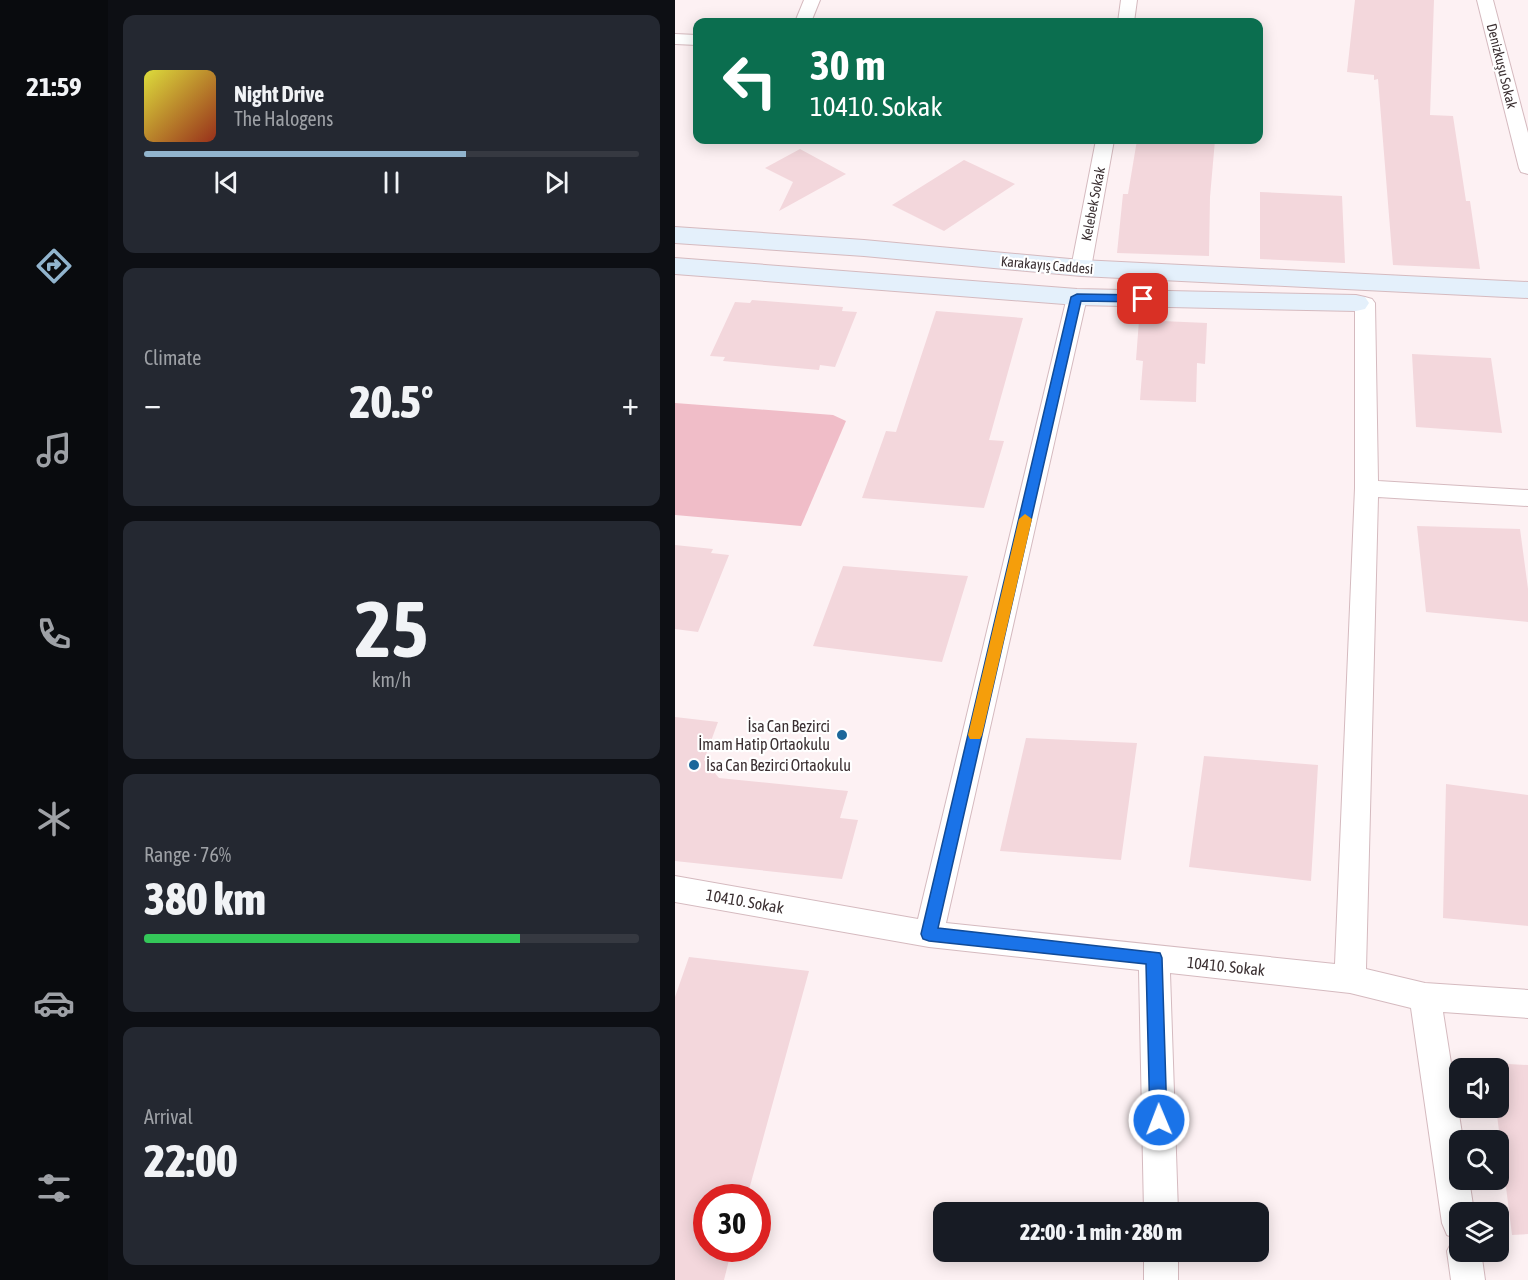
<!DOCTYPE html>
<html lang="en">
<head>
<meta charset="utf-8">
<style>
	body { margin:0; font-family:"Asap Condensed",sans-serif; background:#242831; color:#f1f3f6; height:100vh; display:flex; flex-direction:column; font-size:22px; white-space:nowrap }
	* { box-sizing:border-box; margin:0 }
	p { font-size:20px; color:#9ea1a6 }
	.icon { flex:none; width:33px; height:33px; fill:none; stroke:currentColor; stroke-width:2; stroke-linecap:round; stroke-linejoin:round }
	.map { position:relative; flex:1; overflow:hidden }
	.sheet { display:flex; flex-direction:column; gap:15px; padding:15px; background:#0d0f14; width:567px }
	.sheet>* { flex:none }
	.banner { position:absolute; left:18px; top:18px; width:570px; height:126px; border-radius:12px; box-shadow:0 3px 15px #0003; background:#0b6e4f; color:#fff; overflow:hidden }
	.fabs { position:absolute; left:774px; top:1058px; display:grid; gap:12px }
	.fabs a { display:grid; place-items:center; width:60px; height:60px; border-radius:12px; background:#171b24; box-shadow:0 3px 15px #0003; font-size:30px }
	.speed { position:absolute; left:18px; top:1184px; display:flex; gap:12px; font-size:30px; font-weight:700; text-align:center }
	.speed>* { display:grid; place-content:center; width:78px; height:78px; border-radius:50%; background:#171b24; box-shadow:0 3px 15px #0003; line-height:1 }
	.speed .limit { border:9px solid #d22; background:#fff; color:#111 }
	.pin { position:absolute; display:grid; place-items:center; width:51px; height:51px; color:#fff; margin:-26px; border-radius:12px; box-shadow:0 3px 9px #0006 }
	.me { position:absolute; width:66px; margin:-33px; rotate:359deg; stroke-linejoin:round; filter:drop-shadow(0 0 4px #0008) }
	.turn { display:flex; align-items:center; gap:21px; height:126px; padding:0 18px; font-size:27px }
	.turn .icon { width:78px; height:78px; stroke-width:2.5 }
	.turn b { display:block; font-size:42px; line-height:51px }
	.big { font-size:45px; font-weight:800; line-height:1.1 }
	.sheet .card { flex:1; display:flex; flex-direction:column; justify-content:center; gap:9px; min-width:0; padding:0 21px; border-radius:12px; background:#242831 }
	.sheet .dial { align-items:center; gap:0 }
	.dial b { font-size:78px; line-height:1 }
	.song { display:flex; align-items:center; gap:18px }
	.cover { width:72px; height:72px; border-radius:9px; background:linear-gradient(135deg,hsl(60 70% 55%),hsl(10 70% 35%)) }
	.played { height:6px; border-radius:3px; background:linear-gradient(90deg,#91b4cd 65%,#363941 65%) }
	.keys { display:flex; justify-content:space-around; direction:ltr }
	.heat { display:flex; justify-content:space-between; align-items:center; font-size:33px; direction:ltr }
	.charge { height:9px; border-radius:4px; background:linear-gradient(90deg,#34c759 76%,#363941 0) }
	.trip { position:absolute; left:258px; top:1202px; width:336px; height:60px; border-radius:12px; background:#171b24; box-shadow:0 3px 15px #0003; font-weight:800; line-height:60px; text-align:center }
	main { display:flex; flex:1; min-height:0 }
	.menu { display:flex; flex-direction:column; width:108px; justify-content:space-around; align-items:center; background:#090b0e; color:#9ea1a6 }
	.menu .icon { width:42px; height:42px }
	.menu .current { color:#91b4cd }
	.menu b { font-size:27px; color:#f1f3f6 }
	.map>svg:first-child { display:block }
</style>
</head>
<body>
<main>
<nav class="menu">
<b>21:59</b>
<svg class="icon current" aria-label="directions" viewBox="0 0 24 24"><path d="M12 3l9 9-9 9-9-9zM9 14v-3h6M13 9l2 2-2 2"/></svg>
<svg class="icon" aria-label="music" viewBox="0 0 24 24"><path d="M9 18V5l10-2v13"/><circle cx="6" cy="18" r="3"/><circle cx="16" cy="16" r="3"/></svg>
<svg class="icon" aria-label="phone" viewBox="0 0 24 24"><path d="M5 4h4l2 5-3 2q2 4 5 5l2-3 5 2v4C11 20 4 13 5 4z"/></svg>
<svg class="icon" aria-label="climate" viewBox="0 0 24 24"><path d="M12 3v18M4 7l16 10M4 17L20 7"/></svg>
<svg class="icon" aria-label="car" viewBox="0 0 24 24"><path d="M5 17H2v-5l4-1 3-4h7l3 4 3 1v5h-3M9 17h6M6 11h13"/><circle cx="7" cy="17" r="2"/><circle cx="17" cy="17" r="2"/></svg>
<svg class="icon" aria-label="filters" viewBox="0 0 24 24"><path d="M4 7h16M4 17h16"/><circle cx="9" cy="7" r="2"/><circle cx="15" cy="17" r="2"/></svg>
</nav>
<section class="sheet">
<div class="card">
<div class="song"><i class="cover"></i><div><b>Night Drive</b><p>The Halogens</p></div></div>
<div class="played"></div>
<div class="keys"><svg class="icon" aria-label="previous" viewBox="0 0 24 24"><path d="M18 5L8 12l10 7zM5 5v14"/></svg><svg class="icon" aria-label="pause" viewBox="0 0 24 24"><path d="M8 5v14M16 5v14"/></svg><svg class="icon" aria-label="next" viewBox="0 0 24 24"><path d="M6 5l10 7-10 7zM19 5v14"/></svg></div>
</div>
<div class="card"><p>Climate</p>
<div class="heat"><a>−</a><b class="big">20.5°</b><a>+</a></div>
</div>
<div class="card dial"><b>25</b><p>km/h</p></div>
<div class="card"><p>Range · 76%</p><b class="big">380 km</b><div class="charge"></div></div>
<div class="card"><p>Arrival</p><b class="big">22:00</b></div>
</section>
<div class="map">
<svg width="853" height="1280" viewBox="0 0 853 1280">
	<rect width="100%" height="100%" fill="#fdf1f3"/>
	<path fill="#f0bdc8" d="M 0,403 L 158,415 L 171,421 L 126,526 L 0,515 Z"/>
	<path fill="#f3d7dc" d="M 680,0 L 759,0 L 755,115 L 778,116 L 791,201 L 795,201 L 805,269 L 718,265 L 703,79 L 699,80 L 699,75 L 672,72 Z
		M 462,140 L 540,140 L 535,197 L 534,256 L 442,253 L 448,194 L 453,194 Z
		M 125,149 L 171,174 L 104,211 L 118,182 L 90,168 Z
		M 289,160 L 340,184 L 269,231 L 217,205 Z
		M 585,192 L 667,196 L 670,263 L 585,259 Z
		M 77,300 L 168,307 L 167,311 L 182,312 L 160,367 L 145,365 L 144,370 L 48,361 L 50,357 L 35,356 L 60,302 L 75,303 Z
		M 261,311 L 348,318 L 314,440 L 329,441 L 309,508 L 187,498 L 211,431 L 221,432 Z
		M 464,320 L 532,323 L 530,364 L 522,363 L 521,402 L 465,400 L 468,361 L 461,360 Z
		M 737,354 L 816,358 L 827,433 L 741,427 Z
		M 742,526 L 845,529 L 853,589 L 853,622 L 751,612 Z
		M 0,545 L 38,549 L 36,553 L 54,555 L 23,632 L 0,629 Z
		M 168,566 L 293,576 L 267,662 L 138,646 Z
		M 0,717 L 43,722 L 29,760 L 44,778 L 173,791 L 165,818 L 183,820 L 167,879 L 0,861 Z
		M 351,738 L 462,743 L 446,860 L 325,851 Z
		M 529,756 L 643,765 L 636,881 L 514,867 Z
		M 771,784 L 853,795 L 853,926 L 768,918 Z
		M 14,957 L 134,971 L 72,1197 L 32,1197 L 32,1248 L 57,1248 L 49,1280 L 0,1280 L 0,997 Z
		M 815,1063 L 853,1065 L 853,1234 L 837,1235 L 821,1107 L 824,1107 L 824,1068 L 816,1068 Z"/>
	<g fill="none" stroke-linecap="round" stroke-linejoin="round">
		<defs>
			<path id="minor" d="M 129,0 L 145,0 L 136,22 L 120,22 Z
				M 446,0 L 462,0 L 459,22 L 443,22 Z
				M 802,0 L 818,0 L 853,133 L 853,174 L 846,172 L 844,168 Z
				M 0,34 L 22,35 L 22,45 L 0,44 Z
				M 421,140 L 439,140 L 416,268 L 413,272 L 399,272 L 396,268 Z
				M 402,291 L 409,293 L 412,297 L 271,923 L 660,964 L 680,488 L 680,303 L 683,299 L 690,297 L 697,299 L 700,303 L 703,481 L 853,490 L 853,506 L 703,497 L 691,969 L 750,983 L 853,990 L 853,1018 L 768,1012 L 788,1140 L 784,1140 L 784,1179 L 794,1179 L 799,1212 L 784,1212 L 784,1251 L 806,1251 L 810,1280 L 776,1280 L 772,1251 L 779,1238 L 772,1235 L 767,1223 L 736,1008 L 675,993 L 495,973 L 503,1212 L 469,1212 L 464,970 L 254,947 L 0,902 L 0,876 L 243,919 L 392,297 L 395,293 Z
				M 469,1251 L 503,1251 L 503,1280 L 469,1280 Z"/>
			<path id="secondary" d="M 0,227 L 189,240 L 406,260 L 853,282 L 853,298 L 406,276 L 189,256 L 0,243 Z
				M 0,258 L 402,289 L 681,295 L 690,297 L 694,303 L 690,309 L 681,311 L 402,305 L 0,274 Z"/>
		</defs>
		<use href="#minor" stroke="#d5babf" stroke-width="2"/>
		<use href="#secondary" stroke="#d5babf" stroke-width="2"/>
		<use href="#minor" fill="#fff" fill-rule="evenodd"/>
		<use href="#secondary" fill="#e4f0fb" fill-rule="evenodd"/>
	</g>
	<path fill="#1a73e8" stroke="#114b97" stroke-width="1.5" d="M 402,294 L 468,295 L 473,299 L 468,302 L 406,301 L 263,928 L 485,953 L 487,958 L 492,1120 L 490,1126 L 484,1128 L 477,1126 L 475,1120 L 471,964 L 254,941 L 248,939 L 246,934 L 396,297 Z"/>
	<path fill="#f59e0b" d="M 350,514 L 357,519 L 307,735 L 305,739 L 295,739 L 293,735 L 344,519 Z"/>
	<g fill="#1c679a" stroke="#fff" stroke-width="2">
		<circle cx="167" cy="735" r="6"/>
		<circle cx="19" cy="765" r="6"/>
	</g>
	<g text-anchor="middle" stroke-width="4.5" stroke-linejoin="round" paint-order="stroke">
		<g font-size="14" fill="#3a2f31" stroke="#fff">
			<text transform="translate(827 66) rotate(76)" y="5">Denizkuşu Sokak</text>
			<text transform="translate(418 204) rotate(-79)" y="5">Kelebek Sokak</text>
			<text transform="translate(372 265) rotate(5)" y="5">Karakayış Caddesi</text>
		</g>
		<g font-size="16" fill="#3a2f31" stroke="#fff" text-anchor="end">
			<text x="155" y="732">İsa Can Bezirci<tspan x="155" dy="18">İmam Hatip Ortaokulu</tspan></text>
			<text x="31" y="771" text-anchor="start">İsa Can Bezirci Ortaokulu</text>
		</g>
		<g font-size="16" fill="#3a2f31" stroke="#fff">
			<text transform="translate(70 901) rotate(10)" y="6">10410. Sokak</text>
			<text transform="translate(551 966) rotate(6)" y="6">10410. Sokak</text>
		</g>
	</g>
</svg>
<div class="fabs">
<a><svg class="icon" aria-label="sound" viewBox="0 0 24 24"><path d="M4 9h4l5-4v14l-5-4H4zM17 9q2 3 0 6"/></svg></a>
<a><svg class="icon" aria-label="search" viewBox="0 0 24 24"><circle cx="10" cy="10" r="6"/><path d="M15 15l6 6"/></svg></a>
<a><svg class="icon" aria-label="layers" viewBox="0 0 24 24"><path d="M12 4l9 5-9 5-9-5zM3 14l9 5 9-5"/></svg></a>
</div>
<div class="speed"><div class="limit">30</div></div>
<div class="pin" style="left:468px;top:299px;background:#d93025"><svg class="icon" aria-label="arrive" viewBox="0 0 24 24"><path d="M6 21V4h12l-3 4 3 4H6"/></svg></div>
<svg class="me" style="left:484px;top:1120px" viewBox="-20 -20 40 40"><circle r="17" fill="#1a73e8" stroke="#fff" stroke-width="3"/><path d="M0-11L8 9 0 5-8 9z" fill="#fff"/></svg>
<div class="trip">22:00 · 1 min · 280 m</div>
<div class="banner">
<div class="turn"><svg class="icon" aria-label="left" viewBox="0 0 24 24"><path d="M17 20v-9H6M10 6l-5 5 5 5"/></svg><div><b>30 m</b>10410. Sokak</div></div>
</div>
</div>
</main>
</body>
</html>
